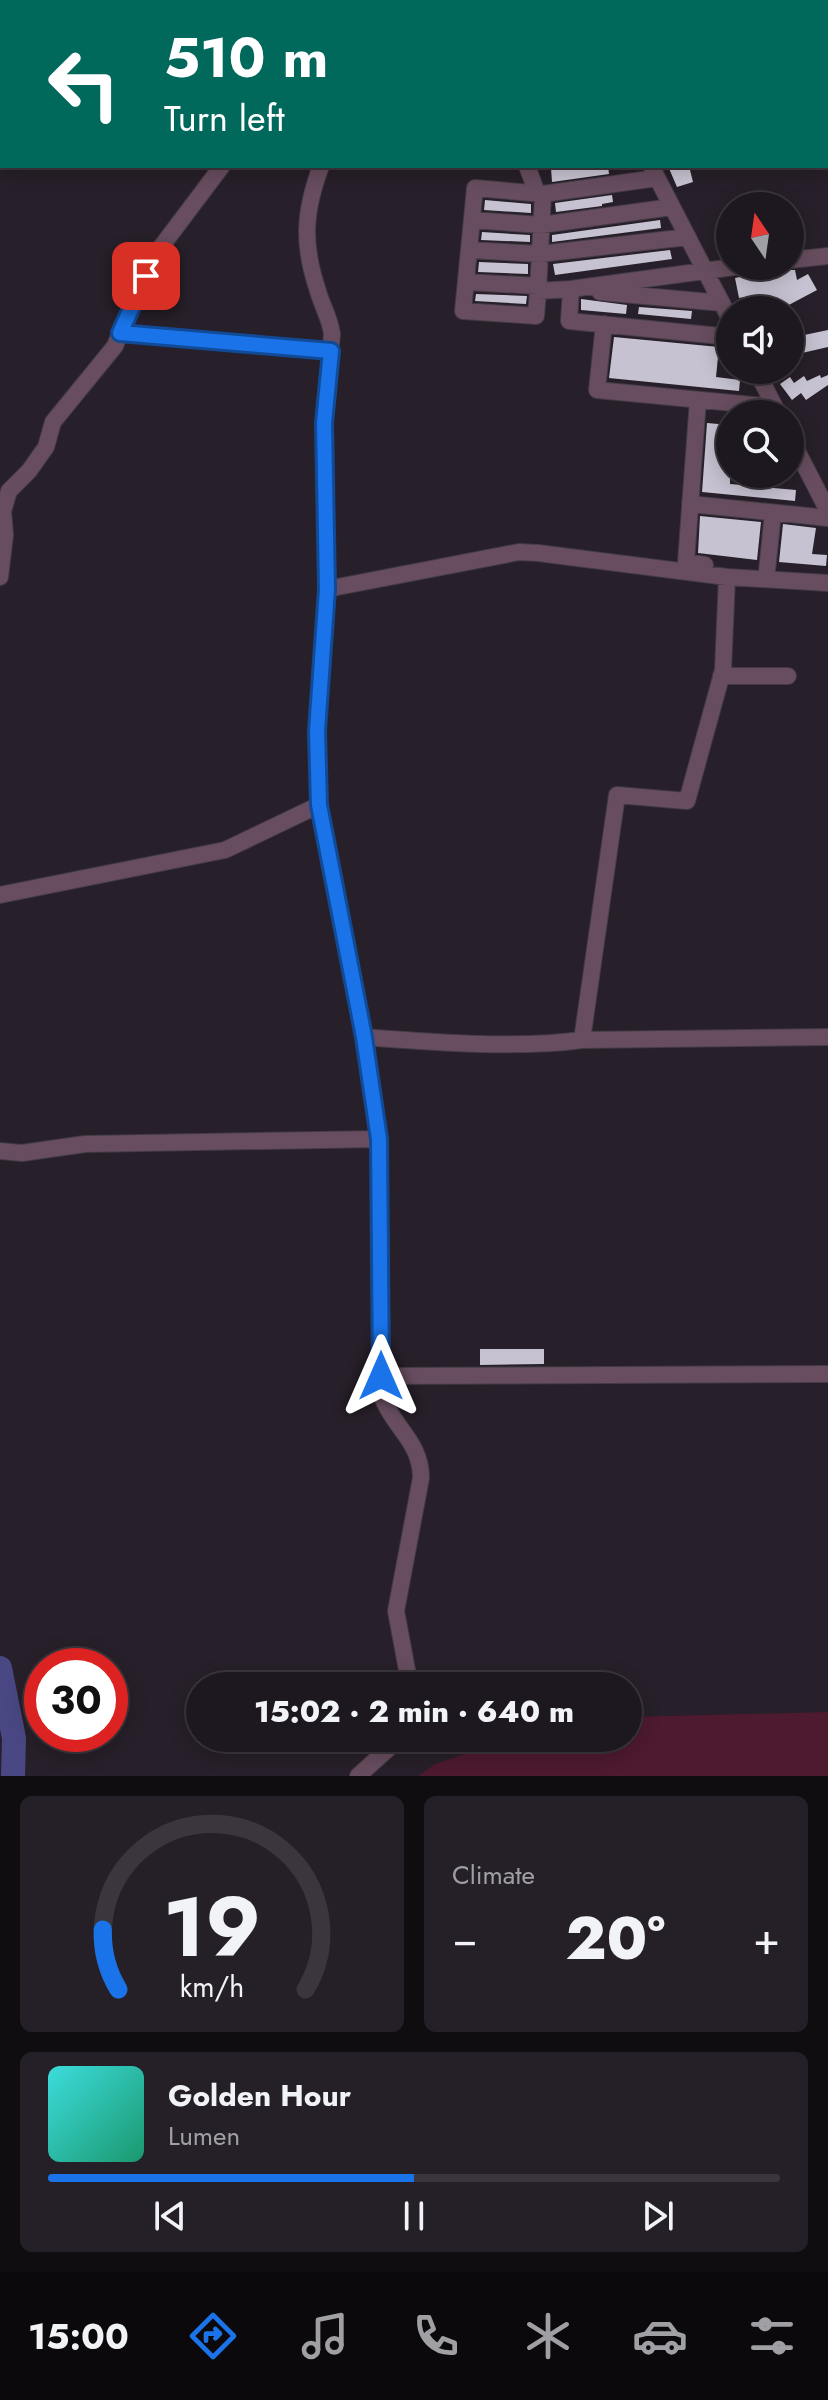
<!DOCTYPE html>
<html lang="en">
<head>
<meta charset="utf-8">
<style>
	body { margin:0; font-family:Jost,sans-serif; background:#252028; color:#f1f3f6; height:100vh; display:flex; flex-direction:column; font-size:30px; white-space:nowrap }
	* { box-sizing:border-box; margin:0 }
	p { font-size:26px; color:#a09fa4 }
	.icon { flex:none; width:44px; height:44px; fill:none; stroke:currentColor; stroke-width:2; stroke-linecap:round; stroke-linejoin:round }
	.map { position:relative; height:1776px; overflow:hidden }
	.panel { display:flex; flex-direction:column; gap:20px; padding:20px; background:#100d11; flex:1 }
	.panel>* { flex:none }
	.banner { position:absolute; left:0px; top:0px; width:828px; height:168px; box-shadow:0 4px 20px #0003,0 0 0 2px #3b363d; background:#00695c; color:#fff; overflow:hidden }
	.needle { width:52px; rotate:347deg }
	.buttons { position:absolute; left:716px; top:192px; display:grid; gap:16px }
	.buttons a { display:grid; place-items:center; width:88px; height:88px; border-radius:50%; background:#1d171f; box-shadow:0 4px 20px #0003,0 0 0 2px #3b363d; font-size:40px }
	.speed { position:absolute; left:24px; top:1648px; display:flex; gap:16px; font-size:40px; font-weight:700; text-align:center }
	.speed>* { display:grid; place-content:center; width:104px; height:104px; border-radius:50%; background:#1d171f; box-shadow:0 4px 20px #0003,0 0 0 2px #3b363d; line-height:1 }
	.speed .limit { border:12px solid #d22; background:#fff; color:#111 }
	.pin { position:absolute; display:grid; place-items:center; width:68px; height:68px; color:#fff; margin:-34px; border-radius:16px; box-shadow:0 4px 12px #0006 }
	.me { position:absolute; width:88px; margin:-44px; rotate:0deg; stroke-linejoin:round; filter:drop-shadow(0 0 6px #0008) }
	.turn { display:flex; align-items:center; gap:28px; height:168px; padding:0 32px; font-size:36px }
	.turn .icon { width:104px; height:104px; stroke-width:2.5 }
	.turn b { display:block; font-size:56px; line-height:68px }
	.big { font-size:60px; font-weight:800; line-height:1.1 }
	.panel .widget { flex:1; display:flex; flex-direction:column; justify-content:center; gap:12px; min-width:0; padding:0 28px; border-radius:12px; background:#252028 }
	.panel .dial { align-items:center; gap:0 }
	.dial svg { height:208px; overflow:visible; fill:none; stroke:#3b363d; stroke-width:7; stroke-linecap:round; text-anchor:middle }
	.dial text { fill:#f1f3f6; stroke:none }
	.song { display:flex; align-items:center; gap:24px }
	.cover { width:96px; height:96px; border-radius:12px; background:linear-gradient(135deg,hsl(180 70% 55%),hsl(160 70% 35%)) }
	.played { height:8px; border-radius:4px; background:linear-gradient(90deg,#1a73e8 50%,#3b363d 50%) }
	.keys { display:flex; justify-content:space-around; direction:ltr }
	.heat { display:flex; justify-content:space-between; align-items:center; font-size:44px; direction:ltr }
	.panel .tiles { flex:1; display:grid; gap:20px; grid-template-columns:1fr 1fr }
	.widget:last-child { grid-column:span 2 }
	.trip { position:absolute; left:186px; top:1672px; width:456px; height:80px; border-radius:40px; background:#1d171f; box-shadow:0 4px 20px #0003,0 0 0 2px #3b363d; font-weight:800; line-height:80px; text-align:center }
	.tabs { display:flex; height:128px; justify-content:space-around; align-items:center; background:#0c090c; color:#a09fa4 }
	.tabs .icon { width:56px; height:56px }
	.tabs .current { color:#1a73e8 }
	.tabs b { font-size:36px; color:#f1f3f6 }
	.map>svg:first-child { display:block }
</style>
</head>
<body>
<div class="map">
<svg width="828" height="1776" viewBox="0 0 828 1776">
	<rect width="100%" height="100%" fill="#271f29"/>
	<path fill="#4d1a30" d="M 828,1712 L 828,1776 L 418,1776 L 435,1764 L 512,1738 L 628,1738 L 628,1717 Z"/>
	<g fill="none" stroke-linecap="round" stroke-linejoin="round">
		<path stroke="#4a4884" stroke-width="24" d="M 0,1668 L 14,1738 L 13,1776"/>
	</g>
	<path fill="#c7c2d1" d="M 562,166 L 608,166 L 609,174 L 552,182 L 551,168 Z
		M 668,166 L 689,166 L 693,182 L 677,187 Z
		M 612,195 L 613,202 L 602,204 L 602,206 L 556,212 L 555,203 Z
		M 485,200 L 531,204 L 531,213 L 484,210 Z
		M 660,220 L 661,228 L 552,242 L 552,235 Z
		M 482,232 L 530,235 L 530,242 L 481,240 Z
		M 670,250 L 672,259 L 555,275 L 553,264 Z
		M 479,262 L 528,264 L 528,274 L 478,272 Z
		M 786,270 L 795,270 L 797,280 L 808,274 L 817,290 L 785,307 L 786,310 L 758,310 L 755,295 L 739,298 L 735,278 L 765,272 L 766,274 Z
		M 476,294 L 527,296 L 526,304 L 475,301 Z
		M 581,299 L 627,305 L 626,314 L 581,310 Z
		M 639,307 L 692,311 L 691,319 L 638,314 Z
		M 828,330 L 828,347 L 802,353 L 803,357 L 790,360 L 790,338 Z
		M 614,337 L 719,347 L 716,377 L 740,380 L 739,391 L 609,378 Z
		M 820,375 L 821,378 L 828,375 L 828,385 L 806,400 L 801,393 L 792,400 L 780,384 L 790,377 L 794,383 L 804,376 L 807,381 Z
		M 707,423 L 730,425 L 730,484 L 796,490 L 795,501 L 702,492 Z
		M 700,516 L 761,522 L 757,560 L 698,553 Z
		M 783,524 L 816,528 L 812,554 L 827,555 L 826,566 L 779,562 Z
		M 480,1349 L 544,1349 L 544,1364 L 480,1365 Z"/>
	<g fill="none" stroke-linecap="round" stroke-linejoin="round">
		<defs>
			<path id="minor" d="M 566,0 L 567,2
				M 307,2 L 307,0
				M 415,2 L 415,0
				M 522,2 L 534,0
				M 633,2 L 642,0
				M 321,166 C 304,212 302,244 318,291 C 322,306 330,318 332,334 L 324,423 L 327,589 L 317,731 L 319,805 L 364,1037 L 379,1139 L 382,1397 C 394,1428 421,1442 421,1478 L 396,1611 L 410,1686
				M 527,166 L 537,193
				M 651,166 L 730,319
				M 657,178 L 543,194 L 538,291 L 571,289 L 569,321 L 730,337
				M 472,220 L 541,225 L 672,207
				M 469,250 L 540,254 L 688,237
				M 790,260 L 828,256
				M 466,282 L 538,286
				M 571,289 L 741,266
				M 538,291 L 536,316 L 463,311 L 475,188 L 543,194
				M 600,292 L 722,303
				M 604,324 L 597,390 L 775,407
				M 120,333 L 331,351
				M 756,370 L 778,413
				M 698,400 L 686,562 L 705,565
				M 790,437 L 828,511
				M 690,504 L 828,518
				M 767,571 L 773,513
				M 0,577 L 5,535 L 3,511 L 9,491 L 29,471 L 46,447 L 53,422 L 115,346 L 132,304 L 161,247 L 222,166
				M 327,589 L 519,552 L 538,553 L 727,577 L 828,583
				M 721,676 L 788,676
				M 0,895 L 225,850 L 319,805
				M 364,1037 C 432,1042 514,1049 582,1040 L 828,1037
				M 582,1040 L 617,795 L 687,801 L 723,670 L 727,577
				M 0,1151 L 22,1153 L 85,1144 L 379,1139
				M 381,1376 L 828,1374
				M 358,1776 L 400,1738"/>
		</defs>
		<use href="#minor" stroke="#423b44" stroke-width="18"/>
		<use href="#minor" stroke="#674d5f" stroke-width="16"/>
	</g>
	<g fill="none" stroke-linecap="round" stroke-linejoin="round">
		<defs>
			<path id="route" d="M 146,276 L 120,333 L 331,351 L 324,423 L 327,589 L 317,731 L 319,805 L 364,1037 L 379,1139 L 381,1376"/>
		</defs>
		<use href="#route" stroke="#114b97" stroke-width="20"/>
		<use href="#route" stroke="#1a73e8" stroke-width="14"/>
	</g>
</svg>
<div class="buttons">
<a><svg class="needle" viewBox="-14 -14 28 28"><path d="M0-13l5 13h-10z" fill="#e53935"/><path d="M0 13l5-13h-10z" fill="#a09fa4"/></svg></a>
<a><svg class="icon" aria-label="sound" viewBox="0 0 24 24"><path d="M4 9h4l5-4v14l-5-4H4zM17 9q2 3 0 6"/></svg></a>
<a><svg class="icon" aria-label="search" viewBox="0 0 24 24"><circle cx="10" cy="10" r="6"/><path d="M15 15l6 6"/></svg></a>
</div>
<div class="speed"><div class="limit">30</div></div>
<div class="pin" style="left:146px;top:276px;background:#d93025"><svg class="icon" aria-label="arrive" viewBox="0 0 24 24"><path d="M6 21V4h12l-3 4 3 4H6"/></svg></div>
<svg class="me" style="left:381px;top:1376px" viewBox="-20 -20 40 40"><path d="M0-17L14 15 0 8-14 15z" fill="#1a73e8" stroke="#fff" stroke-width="4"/></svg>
<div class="trip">15:02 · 2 min · 640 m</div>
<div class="banner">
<div class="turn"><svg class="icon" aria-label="left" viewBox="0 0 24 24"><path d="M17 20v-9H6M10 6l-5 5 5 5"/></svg><div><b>510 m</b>Turn left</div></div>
</div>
</div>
<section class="panel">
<div class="tiles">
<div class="widget dial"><svg viewBox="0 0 100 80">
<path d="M14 69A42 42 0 1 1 86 69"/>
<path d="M14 69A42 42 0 0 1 8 46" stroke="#1a73e8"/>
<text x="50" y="56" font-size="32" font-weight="700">19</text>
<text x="50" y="72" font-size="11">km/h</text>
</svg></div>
<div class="widget"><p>Climate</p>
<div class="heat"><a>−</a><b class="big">20°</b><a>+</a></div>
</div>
<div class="widget">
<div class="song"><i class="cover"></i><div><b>Golden Hour</b><p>Lumen</p></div></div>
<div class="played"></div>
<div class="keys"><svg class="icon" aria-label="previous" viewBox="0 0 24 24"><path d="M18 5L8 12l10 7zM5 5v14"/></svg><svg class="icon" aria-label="pause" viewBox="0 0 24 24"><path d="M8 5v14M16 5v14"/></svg><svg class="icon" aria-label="next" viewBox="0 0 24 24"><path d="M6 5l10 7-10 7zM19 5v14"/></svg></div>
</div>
</div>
</section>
<nav class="tabs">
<b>15:00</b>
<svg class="icon current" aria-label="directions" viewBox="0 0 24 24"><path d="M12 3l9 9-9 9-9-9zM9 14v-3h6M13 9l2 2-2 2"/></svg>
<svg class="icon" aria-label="music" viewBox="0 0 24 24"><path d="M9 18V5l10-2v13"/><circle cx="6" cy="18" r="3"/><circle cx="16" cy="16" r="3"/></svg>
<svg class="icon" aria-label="phone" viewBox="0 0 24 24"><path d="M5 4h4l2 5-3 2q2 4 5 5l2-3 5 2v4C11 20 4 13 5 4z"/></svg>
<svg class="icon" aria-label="climate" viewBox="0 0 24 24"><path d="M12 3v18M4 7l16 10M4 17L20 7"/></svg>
<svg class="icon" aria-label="car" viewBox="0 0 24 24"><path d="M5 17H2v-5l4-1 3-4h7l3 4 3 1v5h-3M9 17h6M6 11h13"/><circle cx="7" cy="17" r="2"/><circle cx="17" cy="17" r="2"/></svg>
<svg class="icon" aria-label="filters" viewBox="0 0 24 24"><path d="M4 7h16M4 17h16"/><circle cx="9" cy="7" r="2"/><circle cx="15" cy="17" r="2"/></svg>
</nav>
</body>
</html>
